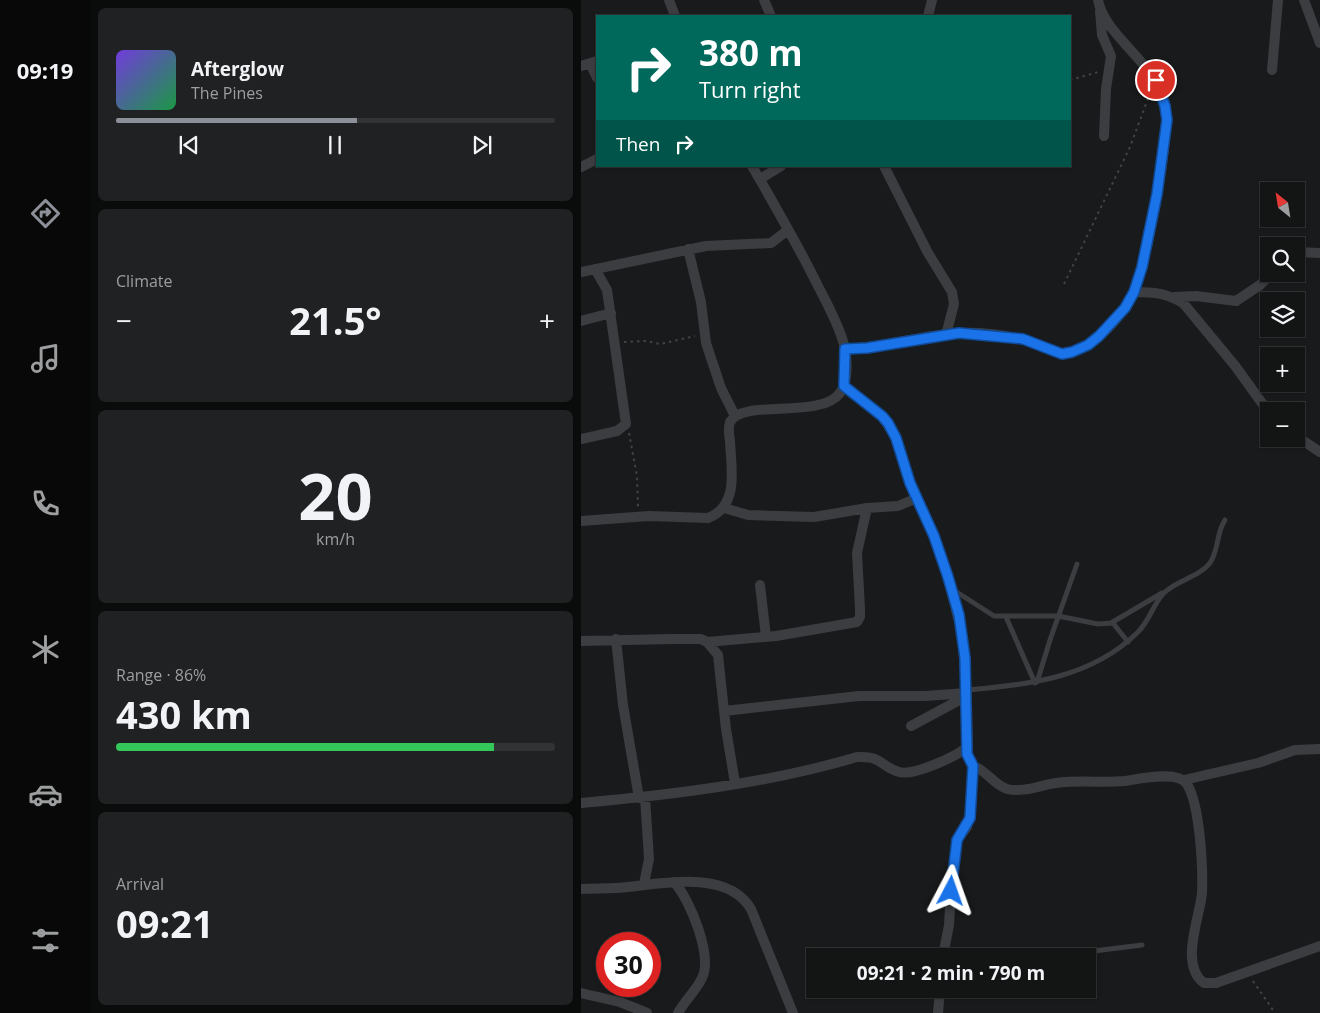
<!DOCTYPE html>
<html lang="en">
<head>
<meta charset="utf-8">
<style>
	body { margin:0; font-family:"Open Sans",sans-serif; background:#202122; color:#f1f3f6; height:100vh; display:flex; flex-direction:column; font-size:19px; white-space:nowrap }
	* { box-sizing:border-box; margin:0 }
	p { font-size:16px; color:#9d9ea0 }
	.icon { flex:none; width:28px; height:28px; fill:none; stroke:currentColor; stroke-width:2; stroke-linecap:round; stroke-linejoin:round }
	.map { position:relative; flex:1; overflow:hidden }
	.panel { display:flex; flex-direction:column; gap:8px; padding:8px; background:#0a0b0b; width:491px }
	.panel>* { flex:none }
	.top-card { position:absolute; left:15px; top:15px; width:475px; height:152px; border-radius:0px; box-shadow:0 1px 4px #0004,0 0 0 1px #323334; background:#00695c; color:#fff; overflow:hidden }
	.needle { width:32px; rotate:330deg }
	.fabs { position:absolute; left:679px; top:182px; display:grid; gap:10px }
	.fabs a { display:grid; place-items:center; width:45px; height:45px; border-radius:0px; background:#131414; box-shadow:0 1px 4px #0004,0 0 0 1px #323334; font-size:25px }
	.speed { position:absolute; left:15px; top:932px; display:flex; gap:10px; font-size:25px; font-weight:700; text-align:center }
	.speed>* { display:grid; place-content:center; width:65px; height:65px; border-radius:50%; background:#131414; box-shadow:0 1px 4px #0004,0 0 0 1px #323334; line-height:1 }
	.speed .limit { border:8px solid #d22; background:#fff; color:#111 }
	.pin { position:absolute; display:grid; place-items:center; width:42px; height:42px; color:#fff; margin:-21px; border:2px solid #fff; border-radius:50%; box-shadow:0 1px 5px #0007 }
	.me { position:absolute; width:55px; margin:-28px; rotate:4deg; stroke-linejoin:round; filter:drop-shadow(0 0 4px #0008) }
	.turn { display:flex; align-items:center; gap:18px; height:105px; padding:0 20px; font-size:22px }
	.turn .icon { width:65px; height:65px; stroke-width:2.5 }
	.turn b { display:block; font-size:35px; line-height:42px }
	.then { display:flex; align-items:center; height:48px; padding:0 20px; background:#0003; gap:10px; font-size:19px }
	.big { font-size:38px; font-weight:700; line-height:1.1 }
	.panel .card { flex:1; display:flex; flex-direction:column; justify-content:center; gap:8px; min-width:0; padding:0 18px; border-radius:8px; background:#202122 }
	.panel .dial { align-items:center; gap:0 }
	.dial b { font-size:65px; line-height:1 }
	.song { display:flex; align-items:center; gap:15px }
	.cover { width:60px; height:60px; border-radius:8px; background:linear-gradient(135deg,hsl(260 70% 55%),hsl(140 70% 35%)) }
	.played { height:5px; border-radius:2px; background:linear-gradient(90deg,#8c9099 55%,#323334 55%) }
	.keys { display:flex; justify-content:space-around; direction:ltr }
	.heat { display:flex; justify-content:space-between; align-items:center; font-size:28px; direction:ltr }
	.charge { height:8px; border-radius:4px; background:linear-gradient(90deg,#34c759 86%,#323334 0) }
	.trip { position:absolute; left:225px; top:948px; width:290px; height:50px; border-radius:0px; background:#131414; box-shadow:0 1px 4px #0004,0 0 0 1px #323334; font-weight:700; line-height:50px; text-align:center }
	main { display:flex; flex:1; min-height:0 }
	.menu { display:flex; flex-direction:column; width:90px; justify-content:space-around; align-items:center; background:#080808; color:#9d9ea0 }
	.menu .icon { width:35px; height:35px }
	.menu .on { color:#8c9099 }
	.menu b { font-size:22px; color:#f1f3f6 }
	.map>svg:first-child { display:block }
</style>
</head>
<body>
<main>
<nav class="menu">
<b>09:19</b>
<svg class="icon on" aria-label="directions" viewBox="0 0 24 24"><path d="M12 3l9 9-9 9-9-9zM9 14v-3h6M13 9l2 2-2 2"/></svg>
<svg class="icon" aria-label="music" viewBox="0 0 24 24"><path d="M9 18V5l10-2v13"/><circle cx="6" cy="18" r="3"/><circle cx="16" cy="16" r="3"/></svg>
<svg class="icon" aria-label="phone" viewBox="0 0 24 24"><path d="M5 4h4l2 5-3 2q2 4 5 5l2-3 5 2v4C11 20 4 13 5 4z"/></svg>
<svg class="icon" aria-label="climate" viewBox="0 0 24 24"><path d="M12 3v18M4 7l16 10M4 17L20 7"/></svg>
<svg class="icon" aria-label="car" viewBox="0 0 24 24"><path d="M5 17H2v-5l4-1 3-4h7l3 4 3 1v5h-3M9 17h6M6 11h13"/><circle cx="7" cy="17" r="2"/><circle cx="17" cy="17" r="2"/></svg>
<svg class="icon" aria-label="filters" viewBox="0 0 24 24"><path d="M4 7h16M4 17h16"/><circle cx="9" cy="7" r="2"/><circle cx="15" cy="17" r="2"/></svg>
</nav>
<section class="panel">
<div class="card">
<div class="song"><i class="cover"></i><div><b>Afterglow</b><p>The Pines</p></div></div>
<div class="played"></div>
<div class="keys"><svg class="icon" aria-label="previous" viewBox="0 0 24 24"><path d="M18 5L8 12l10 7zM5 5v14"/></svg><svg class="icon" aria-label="pause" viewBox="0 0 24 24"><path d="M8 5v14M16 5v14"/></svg><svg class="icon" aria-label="next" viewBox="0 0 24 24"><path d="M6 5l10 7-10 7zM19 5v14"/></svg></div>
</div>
<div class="card"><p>Climate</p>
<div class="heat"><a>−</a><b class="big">21.5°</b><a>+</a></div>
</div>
<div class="card dial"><b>20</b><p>km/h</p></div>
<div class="card"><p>Range · 86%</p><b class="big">430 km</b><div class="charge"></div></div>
<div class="card"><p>Arrival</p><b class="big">09:21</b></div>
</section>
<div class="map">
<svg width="739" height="1013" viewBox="0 0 739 1013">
	<rect width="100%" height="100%" fill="#191a1b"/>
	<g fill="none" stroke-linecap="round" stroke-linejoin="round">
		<path stroke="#414446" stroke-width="2" stroke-dasharray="2.5 4" stroke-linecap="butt" d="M 489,80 L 517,72
			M 483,284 L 549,147 L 569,93
			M 43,342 L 65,341 L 79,344 L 114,336
			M 48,433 L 56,476 L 57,507
			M 672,981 L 694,1013"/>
		<path stroke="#3b3d40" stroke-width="5" d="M 371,589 L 413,616 L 477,616 L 517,624 L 532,623 L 547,642
			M 425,617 L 454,683
			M 530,623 L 581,593
			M 456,682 L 470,637 L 496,564
			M 386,690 C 447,685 510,678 556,633 C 569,621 572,603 584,592 C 597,580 618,577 629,563 C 638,550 635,533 644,520
			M 473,956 L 561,945"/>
		<path stroke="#3b3d40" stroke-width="10" d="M 88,0 L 94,16
			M 183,0 L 190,16
			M 723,0 L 739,43
			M 519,11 L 521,35 L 530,56 L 525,89 L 523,136
			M 347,16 L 351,0
			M 9,63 L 16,78
			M 0,66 L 16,61
			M 691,70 L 697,0
			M 303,166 L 347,253 L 371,292 L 373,304 L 365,335
			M 0,167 L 16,159
			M 179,179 L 200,166
			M 107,249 L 120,302 L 125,343 L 140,388 L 154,416
			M 715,252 L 739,253
			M 0,272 L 125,246 L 190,243 L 207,230
			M 553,292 C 572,292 587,293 603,304 L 655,367 L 688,413
			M 593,297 L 615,296 L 655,301 L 679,285 L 690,274
			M 0,321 L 30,313
			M 263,349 C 309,348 355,330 399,333 C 412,334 427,336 440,339 C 456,342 473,357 490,352 C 516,346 541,316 552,293 C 566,265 590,133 584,104 C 575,62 524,37 517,0
			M 263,386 L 301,416 L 315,438 L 329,483 L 353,536 L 367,577 L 381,634 L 386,696 L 387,754 L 392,766 L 390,808 L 386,827 L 376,840 L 371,875 L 368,925 L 362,956
			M 715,436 L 739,452
			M 0,439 L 36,431 L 45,424 L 26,290 L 14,269
			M 143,508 L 167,515 L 233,517 L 286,508 L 317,506 L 336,498
			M 0,521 L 68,516 L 127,518 C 159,506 150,467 149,441 C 148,435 147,427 149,422 C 162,398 239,420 259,393 C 269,380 266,352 261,338 C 255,320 246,303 237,286 C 217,245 194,206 171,166
			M 179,585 L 185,637
			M 35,639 L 42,705 L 58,798
			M 0,641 L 91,639 L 120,639 L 126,642 L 137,655 L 145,729 L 154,783
			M 126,642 L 195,636 L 276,622 L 279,617 L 279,609 L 276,553 L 286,508
			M 143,711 L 278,696 L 344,696 L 386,693
			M 330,726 L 386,696
			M 392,766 C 404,769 413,785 426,789 C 443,793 459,785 475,783 C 498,780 521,783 544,781 C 558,779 597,770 606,784 C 619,805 622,867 621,893 C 619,917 598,965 623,983 L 635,983 L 739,946
			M 603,780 L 677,763 L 714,750 L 739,749
			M 0,803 C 89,795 189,783 276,757 C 303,756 298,766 318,772 C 332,776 375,757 386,747
			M 93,882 C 109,899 132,956 121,978 C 115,991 104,1000 97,1013
			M 63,884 L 68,859 L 64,797
			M 0,889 C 15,888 32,889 47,887 C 84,883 147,870 170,909 L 212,1013
			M 0,993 L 39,1002 L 66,1013
			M 357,1013 L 359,989"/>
	</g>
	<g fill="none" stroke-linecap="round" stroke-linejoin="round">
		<defs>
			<path id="route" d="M 370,891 L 376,840 L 389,818 L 392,766 L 386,754 L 384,658 L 378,615 L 367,577 L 353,536 L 329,483 L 315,438 L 307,423 L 301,416 L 263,386 L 264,349 L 286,348 L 378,333 L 442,339 L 481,354 L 491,352 L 507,345 L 518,336 L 544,308 L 553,292 L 561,267 L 576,194 L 586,120 L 584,106 L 575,80"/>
		</defs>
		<use href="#route" stroke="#114b97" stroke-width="12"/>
		<use href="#route" stroke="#1a73e8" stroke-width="9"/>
	</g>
</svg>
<div class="fabs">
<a><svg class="needle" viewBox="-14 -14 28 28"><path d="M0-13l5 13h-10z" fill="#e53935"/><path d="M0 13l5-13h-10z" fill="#9d9ea0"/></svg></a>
<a><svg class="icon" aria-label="search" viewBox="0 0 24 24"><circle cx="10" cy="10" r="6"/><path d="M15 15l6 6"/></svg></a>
<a><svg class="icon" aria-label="layers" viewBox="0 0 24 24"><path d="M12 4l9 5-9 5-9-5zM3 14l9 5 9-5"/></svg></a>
<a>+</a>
<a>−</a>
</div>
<div class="speed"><div class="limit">30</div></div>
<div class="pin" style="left:575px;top:80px;background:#d93025"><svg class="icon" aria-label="arrive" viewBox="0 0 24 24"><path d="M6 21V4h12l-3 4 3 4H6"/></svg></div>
<svg class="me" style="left:370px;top:891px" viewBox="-20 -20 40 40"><path d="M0-17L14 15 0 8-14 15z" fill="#1a73e8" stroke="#fff" stroke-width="4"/></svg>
<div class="trip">09:21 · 2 min · 790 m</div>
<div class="top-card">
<div class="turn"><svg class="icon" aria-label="right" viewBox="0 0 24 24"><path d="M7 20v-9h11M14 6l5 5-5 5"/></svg><div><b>380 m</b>Turn right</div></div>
<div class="then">Then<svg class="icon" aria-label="right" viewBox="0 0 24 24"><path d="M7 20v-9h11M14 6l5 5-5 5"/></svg></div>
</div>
</div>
</main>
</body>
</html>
